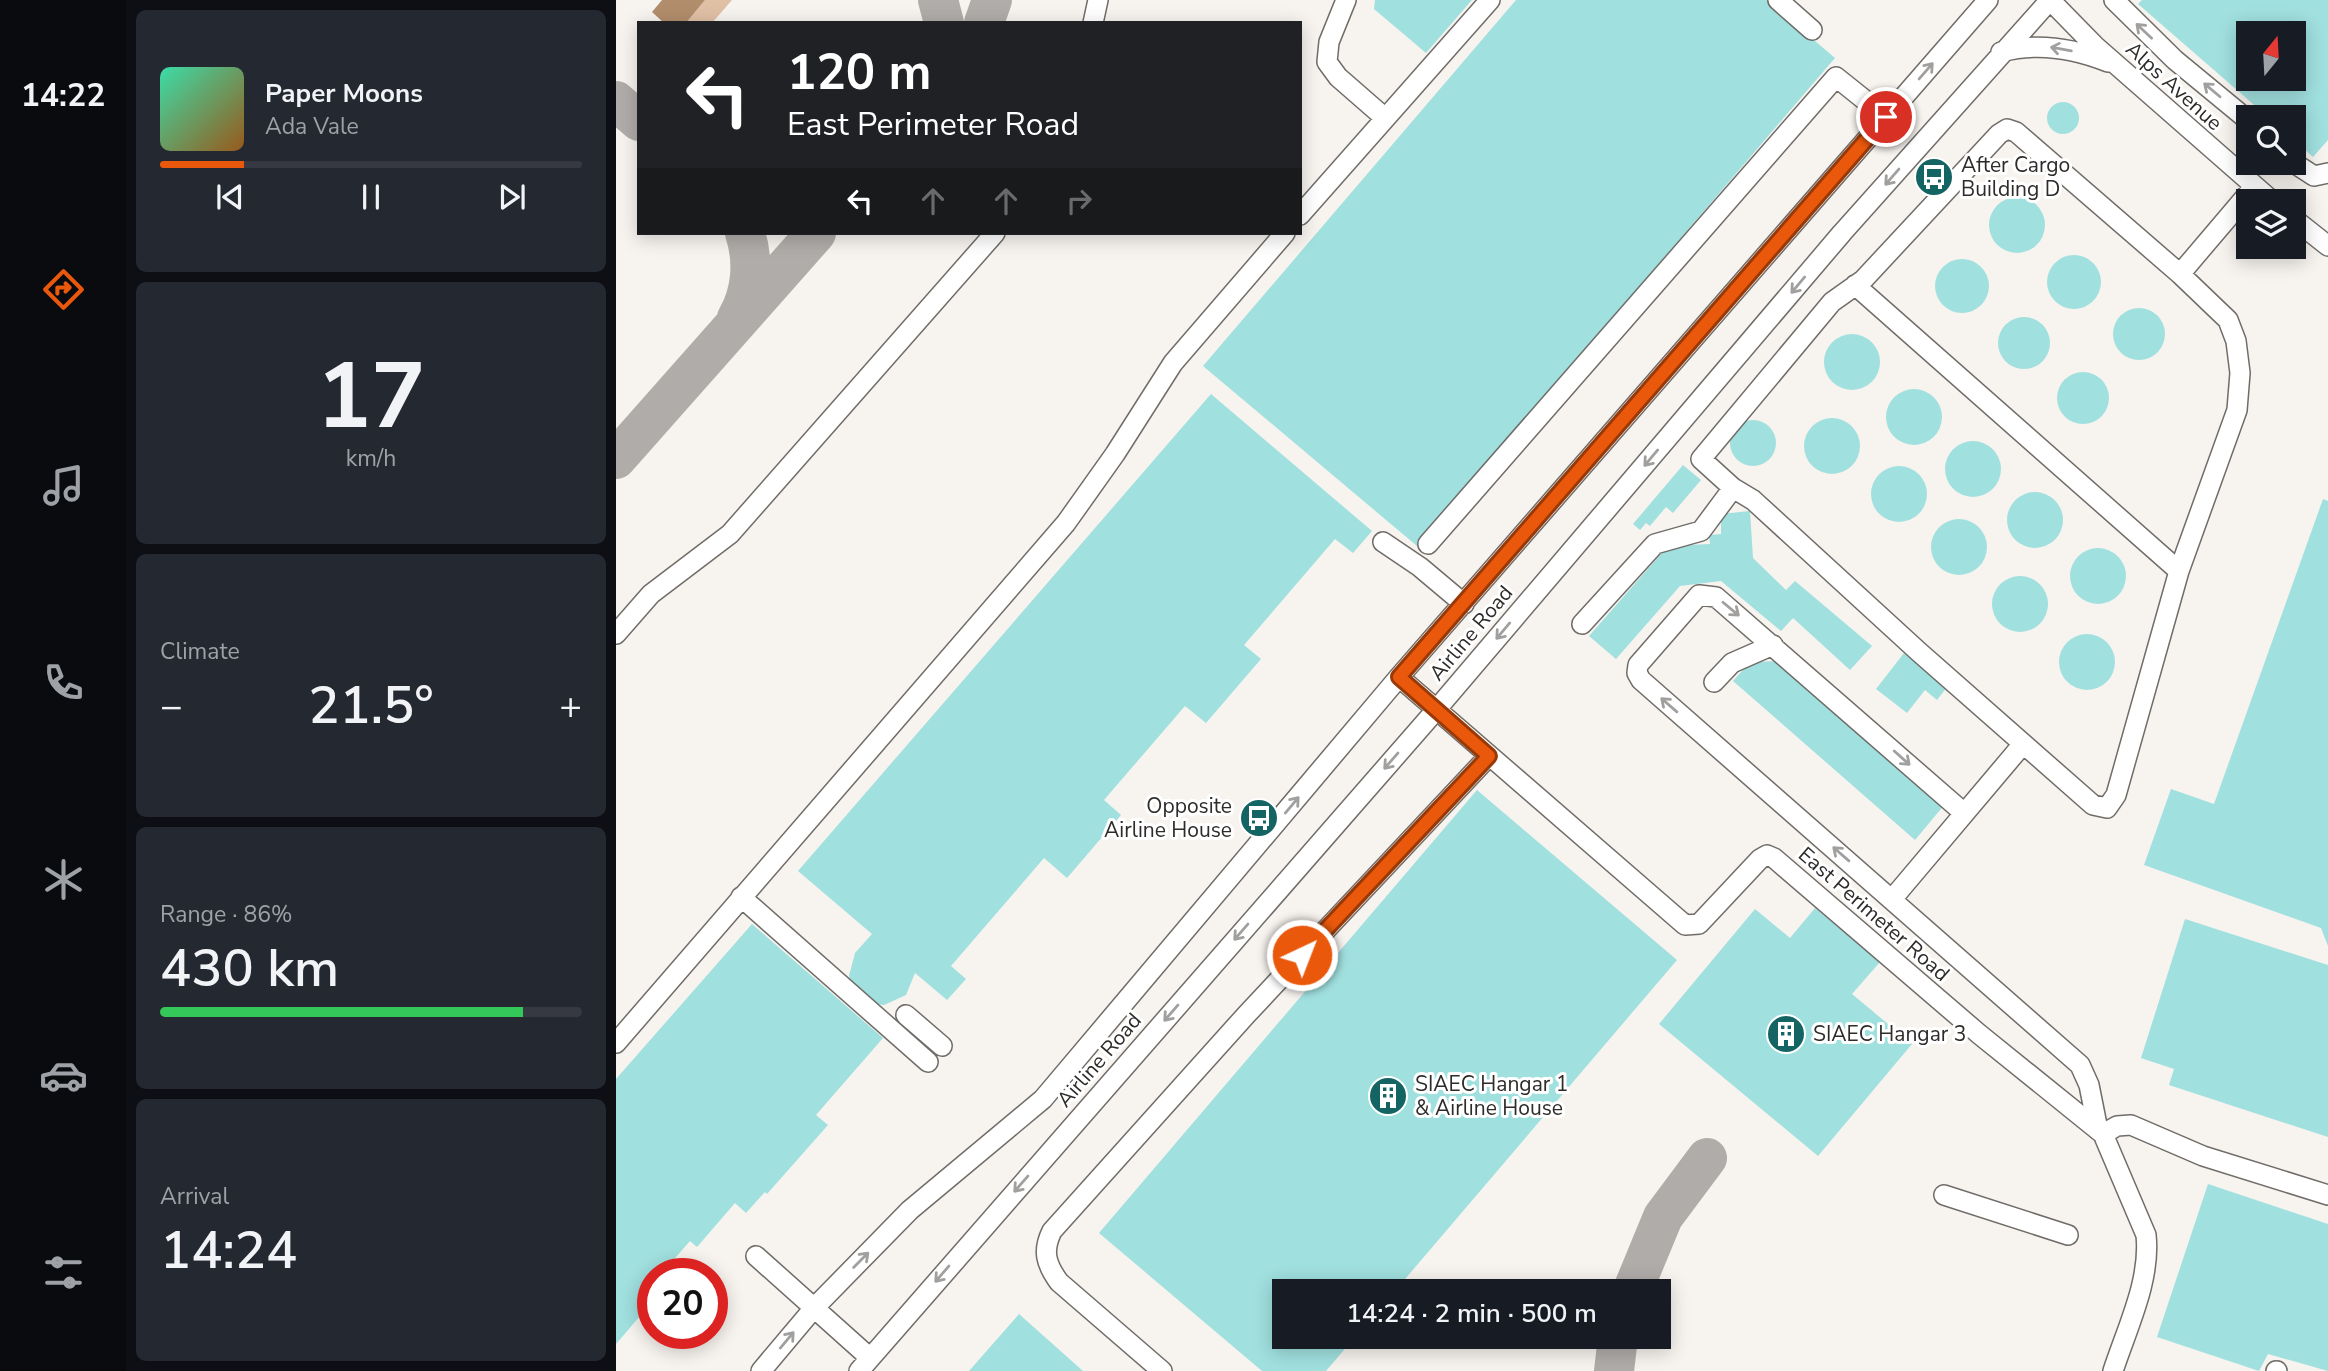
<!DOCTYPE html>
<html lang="en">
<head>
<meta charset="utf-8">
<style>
	body { margin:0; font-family:"Nunito Sans",sans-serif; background:#242831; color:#f1f3f6; height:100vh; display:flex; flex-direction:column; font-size:26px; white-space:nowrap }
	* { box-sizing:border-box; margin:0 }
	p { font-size:23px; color:#9ea1a6 }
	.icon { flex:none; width:38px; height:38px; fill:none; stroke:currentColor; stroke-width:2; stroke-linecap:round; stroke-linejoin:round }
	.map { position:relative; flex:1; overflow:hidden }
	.drawer { display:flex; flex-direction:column; gap:10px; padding:10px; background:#0d0f14; width:490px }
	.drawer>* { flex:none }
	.hud { position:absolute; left:21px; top:21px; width:665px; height:214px; border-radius:0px; box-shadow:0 4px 18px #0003; background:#202124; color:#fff; overflow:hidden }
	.needle { width:46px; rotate:18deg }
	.fabs { position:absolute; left:1620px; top:21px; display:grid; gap:14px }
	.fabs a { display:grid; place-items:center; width:70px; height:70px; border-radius:0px; background:#171b24; box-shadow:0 4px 18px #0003; font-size:35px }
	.speed { position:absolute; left:21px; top:1258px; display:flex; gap:14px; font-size:35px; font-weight:700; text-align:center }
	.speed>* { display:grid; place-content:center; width:91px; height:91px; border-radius:50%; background:#171b24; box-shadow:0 4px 18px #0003; line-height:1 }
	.speed .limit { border:10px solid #d22; background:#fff; color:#111 }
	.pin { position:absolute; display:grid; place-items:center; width:60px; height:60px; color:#fff; margin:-30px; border:4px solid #fff; border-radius:50%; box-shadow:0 2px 7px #0007 }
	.me { position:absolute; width:77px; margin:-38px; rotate:43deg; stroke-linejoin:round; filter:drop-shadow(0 0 5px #0008) }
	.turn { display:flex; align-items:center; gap:24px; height:147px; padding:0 35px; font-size:32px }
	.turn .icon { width:91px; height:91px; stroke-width:2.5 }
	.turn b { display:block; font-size:49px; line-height:60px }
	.lanes { display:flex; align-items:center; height:66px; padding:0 35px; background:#0003; justify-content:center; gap:35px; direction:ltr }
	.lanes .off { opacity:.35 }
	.big { font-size:52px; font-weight:600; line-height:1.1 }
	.drawer .card { flex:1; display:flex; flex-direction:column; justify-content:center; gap:10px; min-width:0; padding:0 24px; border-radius:10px; background:#242831 }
	.drawer .dial { align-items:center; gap:0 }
	.dial b { font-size:91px; line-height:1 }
	.song { display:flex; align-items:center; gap:21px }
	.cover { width:84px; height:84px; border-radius:10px; background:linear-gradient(135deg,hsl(160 70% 55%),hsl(30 70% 35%)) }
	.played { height:7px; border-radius:4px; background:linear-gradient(90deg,#ea580c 20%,#363941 20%) }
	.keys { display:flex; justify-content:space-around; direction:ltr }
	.heat { display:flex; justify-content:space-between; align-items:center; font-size:38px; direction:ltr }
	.charge { height:10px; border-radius:5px; background:linear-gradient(90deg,#34c759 86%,#363941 0) }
	.trip { position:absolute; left:656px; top:1279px; width:399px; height:70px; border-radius:0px; background:#171b24; box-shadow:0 4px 18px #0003; font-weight:600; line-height:70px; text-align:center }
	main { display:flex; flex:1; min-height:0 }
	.tabs { display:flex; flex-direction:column; width:126px; justify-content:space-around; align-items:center; background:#090b0e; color:#9ea1a6 }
	.tabs .icon { width:49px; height:49px }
	.tabs .on { color:#ea580c }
	.tabs b { font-size:32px; color:#f1f3f6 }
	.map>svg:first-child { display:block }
</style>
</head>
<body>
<main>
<nav class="tabs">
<b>14:22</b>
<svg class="icon on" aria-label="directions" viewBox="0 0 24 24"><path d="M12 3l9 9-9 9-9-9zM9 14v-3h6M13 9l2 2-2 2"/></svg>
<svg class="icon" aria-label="music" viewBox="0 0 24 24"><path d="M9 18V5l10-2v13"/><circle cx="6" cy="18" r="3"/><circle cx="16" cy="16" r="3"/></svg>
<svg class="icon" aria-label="phone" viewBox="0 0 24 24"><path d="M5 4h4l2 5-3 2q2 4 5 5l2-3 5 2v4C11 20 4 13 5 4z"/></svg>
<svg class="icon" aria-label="climate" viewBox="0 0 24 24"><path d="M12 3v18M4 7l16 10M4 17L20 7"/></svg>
<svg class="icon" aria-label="car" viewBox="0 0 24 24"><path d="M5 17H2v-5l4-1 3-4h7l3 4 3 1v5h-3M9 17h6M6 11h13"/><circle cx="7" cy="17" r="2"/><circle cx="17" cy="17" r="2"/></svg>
<svg class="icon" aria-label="filters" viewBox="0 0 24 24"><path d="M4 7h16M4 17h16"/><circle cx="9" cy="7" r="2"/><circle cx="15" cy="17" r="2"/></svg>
</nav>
<section class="drawer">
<div class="card">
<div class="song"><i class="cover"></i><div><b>Paper Moons</b><p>Ada Vale</p></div></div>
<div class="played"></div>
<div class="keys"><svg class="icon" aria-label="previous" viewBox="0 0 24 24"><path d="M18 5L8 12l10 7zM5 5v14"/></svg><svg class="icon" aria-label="pause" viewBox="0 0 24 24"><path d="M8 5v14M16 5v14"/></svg><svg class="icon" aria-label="next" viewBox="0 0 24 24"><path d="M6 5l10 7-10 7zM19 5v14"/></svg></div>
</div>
<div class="card dial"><b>17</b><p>km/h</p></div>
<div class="card"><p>Climate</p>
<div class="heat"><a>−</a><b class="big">21.5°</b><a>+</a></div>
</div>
<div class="card"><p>Range · 86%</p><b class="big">430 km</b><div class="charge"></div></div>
<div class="card"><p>Arrival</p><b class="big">14:24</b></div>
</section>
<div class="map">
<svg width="1712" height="1371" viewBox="0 0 1712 1371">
	<rect width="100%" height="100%" fill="#f7f3ef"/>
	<path fill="#e0c0a5" d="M 89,0 L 116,0 L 96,23 L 70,23 Z"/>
	<path fill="#b28d6c" d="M 46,0 L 89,0 L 70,23 L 48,23 L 36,12 Z"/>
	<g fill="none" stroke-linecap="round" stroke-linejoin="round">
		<path stroke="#b0aca9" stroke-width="40" d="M 322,0 L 328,23
			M 368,23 L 376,0
			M 0,101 L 23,121
			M 121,318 C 136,292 138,261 129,233
			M 0,459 L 200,233
			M 1016,1292 L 1047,1217 L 1091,1158
			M 998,1371 L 1002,1337"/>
	</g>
	<path fill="#a0e0df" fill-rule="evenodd" d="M 759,0 L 856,0 L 810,53 L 758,9 Z
		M 900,0 L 1151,0 L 1219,58 L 801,546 L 587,366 Z
		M 1526,0 L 1712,0 L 1712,140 L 1697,157 L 1678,140 L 1678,117 L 1652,117 L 1522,4 ZM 1633,33 L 1678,33 L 1678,79 L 1633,79 Z
		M1431 118a16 16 0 1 1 32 0a16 16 0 1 1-32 0Z
		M1373 225a28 28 0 1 1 56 0a28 28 0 1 1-56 0Z
		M1431 282a27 27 0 1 1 54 0a27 27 0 1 1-54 0Z
		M1319 286a27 27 0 1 1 54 0a27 27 0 1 1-54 0Z
		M1497 334a26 26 0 1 1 52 0a26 26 0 1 1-52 0Z
		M1382 343a26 26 0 1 1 52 0a26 26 0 1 1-52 0Z
		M1208 362a28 28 0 1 1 56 0a28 28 0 1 1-56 0Z
		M1441 398a26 26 0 1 1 52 0a26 26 0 1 1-52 0Z
		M1270 417a28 28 0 1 1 56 0a28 28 0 1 1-56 0Z
		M 595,394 L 756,531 L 737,553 L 719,539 L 628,645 L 645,659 L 590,723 L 569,706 L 488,800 L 505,815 L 451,878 L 428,858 L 335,966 L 350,979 L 331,1000 L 299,973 L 290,995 L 268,1005 L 255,1004 L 237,988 L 233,976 L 239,953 L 256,934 L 182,871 Z
		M1188 446a28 28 0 1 1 56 0a28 28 0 1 1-56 0Z
		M1114 443a23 23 0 1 1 46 0a23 23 0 1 1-46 0Z
		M1329 469a28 28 0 1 1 56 0a28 28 0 1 1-56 0Z
		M 1067,465 L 1085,480 L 1057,513 L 1050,507 L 1034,526 L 1030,523 L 1024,530 L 1017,524 Z
		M1255 494a28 28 0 1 1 56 0a28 28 0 1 1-56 0Z
		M1391 520a28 28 0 1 1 56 0a28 28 0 1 1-56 0Z
		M 1707,499 L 1712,501 L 1712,946 L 1705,928 L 1528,865 L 1555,789 L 1598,804 Z
		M 1134,511 L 1137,558 L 1170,590 L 1179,581 L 1256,646 L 1234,670 L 1177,618 L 1165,631 L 1105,581 L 1064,586 L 1000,659 L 973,636 L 1052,546 L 1094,544 L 1093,535 L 1105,534 L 1105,514 Z
		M1315 547a28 28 0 1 1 56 0a28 28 0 1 1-56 0Z
		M1454 576a28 28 0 1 1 56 0a28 28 0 1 1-56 0Z
		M1376 604a28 28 0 1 1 56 0a28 28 0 1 1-56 0Z
		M1443 662a28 28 0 1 1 56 0a28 28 0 1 1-56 0Z
		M 1288,653 L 1331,687 L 1321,700 L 1309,690 L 1291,713 L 1260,689 Z
		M 1164,661 L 1329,804 L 1299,840 L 1117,681 L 1134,662 Z
		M 861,790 L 1061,960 L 778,1292 L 668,1292 L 668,1337 L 739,1337 L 710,1371 L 646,1371 L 483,1233 Z
		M 1199,908 L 1264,962 L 1236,994 L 1296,1044 L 1202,1156 L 1043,1024 L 1139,909 L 1174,938 Z
		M 1569,919 L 1712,965 L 1712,1137 L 1553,1085 L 1558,1069 L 1525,1058 Z
		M 136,924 L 267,1038 L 200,1115 L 212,1125 L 151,1194 L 149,1192 L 130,1213 L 119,1203 L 81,1247 L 74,1241 L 45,1274 L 37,1274 L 37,1284 L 31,1290 L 37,1295 L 37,1301 L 0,1344 L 0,1079 Z
		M 1592,1184 L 1712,1224 L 1712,1371 L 1652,1354 L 1643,1371 L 1541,1337 Z
		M 403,1314 L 467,1371 L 353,1371 Z"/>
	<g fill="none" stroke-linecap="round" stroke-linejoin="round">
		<defs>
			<path id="minor" d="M 730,0 L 713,42 L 711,62 L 722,77 L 769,118
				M 1162,0 L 1196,30
				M 1434,0 L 1479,46 L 1656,201
				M 1498,0 L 1559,60 L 1633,121
				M 477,23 L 482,0
				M 1385,52 C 1422,42 1457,48 1492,62
				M 1391,129 L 1400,132 L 1564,274 L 1612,320 L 1620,341 L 1624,373 L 1621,410 L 1563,571 L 1500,795 L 1491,808 L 1477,805 L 1303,652 L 1137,500 L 1117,488 L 1085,459 L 1216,302 L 1247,280 L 1383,134 Z
				M 1678,163 L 1698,176 L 1712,173
				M 684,215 L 874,0
				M 1678,219 L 1712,246
				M 1564,274 L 1638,187
				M 1239,285 L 1563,571
				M 767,542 L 804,567 L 848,604
				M 812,544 L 1220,77 L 1270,117
				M 966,624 L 1039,544 L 1085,531 L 1117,488
				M 0,634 L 35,594 L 114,534 L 379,233
				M 783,677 L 1069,925 L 1083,924 L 1144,859 L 1151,855 L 1158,858 L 1363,1034 L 1487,1134 L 1530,1235 C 1535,1280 1511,1328 1497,1371
				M 1098,682 L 1116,663 L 1157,645
				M 1348,813 L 1100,597 L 1083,595 L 1022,665 L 1021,673 L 1025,680 L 1464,1065 L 1473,1085 L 1482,1130
				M 125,897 L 312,1062
				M 1277,898 L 1407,744
				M 290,1015 L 326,1046
				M 0,1043 L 450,523 L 499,454 L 557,363 L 669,233
				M 1487,1134 L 1501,1126 L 1515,1125 L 1587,1156 L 1712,1195
				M 1328,1195 L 1452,1235
				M 140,1256 L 253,1357
				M 145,1371 L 198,1308 L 294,1210 L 427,1099 L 783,677 L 1372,0
				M 243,1371 L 820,710 L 1226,233 L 1434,0
				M 546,1371 L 443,1282 C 430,1264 426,1251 436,1231 L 631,1014 L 873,756
				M 1660,1371 L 1661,1371"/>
		</defs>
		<use href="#minor" stroke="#706c68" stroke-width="22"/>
		<use href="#minor" stroke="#fff" stroke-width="19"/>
	</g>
	<defs><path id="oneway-shaft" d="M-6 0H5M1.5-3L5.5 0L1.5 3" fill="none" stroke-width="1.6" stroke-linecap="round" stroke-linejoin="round" transform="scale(1.75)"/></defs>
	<g stroke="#a1a09f">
		<use href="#oneway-shaft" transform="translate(1528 31) rotate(-137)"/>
		<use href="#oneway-shaft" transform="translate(1445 49) rotate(-170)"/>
		<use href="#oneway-shaft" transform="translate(1310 71) rotate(-49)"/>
		<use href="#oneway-shaft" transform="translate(1596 90) rotate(-140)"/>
		<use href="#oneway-shaft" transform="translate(1276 177) rotate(131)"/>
		<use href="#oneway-shaft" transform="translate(1182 285) rotate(130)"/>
		<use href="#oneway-shaft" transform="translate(1035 458) rotate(130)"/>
		<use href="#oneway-shaft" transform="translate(1115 609) rotate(40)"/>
		<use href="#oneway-shaft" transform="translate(887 631) rotate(130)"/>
		<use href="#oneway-shaft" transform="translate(1053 705) rotate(-139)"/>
		<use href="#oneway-shaft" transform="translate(1286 758) rotate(42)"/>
		<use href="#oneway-shaft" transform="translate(775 761) rotate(131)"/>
		<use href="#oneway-shaft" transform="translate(676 805) rotate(-50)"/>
		<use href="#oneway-shaft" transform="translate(1225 854) rotate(-139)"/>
		<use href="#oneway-shaft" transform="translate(625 932) rotate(131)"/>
		<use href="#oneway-shaft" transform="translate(555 1013) rotate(131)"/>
		<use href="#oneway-shaft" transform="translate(405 1184) rotate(131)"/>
		<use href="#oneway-shaft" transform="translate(245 1260) rotate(-45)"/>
		<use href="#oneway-shaft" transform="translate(326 1274) rotate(131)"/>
		<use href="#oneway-shaft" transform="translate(171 1340) rotate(-50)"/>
	</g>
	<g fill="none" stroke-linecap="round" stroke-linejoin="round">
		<defs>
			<path id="route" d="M 686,955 L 873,756 L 783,677 L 1270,117"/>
		</defs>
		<use href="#route" stroke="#983908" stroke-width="18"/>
		<use href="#route" stroke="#ea580c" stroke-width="12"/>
	</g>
	<defs>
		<symbol id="bus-disc" viewBox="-11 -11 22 22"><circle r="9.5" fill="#146464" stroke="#fff"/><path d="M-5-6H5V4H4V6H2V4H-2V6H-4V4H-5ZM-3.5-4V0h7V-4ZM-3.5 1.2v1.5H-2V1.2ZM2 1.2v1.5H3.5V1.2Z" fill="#fff"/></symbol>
		<symbol id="building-disc" viewBox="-11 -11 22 22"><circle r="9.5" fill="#146464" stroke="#fff"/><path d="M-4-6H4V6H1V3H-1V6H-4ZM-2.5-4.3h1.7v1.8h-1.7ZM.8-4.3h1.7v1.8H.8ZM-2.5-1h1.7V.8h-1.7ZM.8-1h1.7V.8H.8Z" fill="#fff"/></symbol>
	</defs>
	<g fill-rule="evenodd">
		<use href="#bus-disc" x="1296" y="155" width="44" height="44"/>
		<use href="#bus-disc" x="621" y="796" width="44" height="44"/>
		<use href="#building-disc" x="1148" y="1012" width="44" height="44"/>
		<use href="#building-disc" x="750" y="1074" width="44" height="44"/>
	</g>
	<g text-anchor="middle" stroke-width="6" stroke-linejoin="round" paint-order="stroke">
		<g font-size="21" fill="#2e2c2a" stroke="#fff">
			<text transform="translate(1558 86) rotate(42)" y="7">Alps Avenue</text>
			<text transform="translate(855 633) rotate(-50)" y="7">Airline Road</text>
			<text transform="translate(1258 914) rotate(41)" y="7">East Perimeter Road</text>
			<text transform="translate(483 1060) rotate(-49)" y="7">Airline Road</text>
		</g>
		<g font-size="21" fill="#2e2c2a" stroke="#fff" text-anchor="start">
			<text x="1345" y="172">After Cargo<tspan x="1345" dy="24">Building D</tspan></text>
			<text x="616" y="813" text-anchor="end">Opposite<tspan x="616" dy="24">Airline House</tspan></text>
			<text x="1197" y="1041">SIAEC Hangar 3</text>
			<text x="799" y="1091">SIAEC Hangar 1<tspan x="799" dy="24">&amp; Airline House</tspan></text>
		</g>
	</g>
</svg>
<div class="fabs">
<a><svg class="needle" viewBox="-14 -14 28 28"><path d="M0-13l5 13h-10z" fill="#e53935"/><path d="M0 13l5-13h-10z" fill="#9ea1a6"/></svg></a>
<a><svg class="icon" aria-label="search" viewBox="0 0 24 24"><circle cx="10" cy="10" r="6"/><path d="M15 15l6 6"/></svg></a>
<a><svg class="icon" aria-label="layers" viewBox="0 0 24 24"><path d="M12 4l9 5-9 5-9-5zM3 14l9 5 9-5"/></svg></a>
</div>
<div class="speed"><div class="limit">20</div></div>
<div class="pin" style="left:1270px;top:117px;background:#d93025"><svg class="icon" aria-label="arrive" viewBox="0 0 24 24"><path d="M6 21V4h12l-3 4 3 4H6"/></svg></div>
<svg class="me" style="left:686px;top:955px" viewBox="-20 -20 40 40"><circle r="17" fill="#ea580c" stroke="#fff" stroke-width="3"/><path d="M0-11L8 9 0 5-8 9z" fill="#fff"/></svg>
<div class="trip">14:24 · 2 min · 500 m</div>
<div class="hud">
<div class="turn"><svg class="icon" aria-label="left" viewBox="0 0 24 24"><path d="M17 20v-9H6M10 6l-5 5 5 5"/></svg><div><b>120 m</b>East Perimeter Road</div></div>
<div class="lanes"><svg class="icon" aria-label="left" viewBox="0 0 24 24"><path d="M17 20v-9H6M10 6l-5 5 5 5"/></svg><svg class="icon off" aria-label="ahead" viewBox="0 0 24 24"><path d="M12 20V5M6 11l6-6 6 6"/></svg><svg class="icon off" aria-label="ahead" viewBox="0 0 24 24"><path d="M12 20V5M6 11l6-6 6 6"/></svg><svg class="icon off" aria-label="right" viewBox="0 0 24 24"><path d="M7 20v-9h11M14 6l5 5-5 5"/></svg></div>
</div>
</div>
</main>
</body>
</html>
